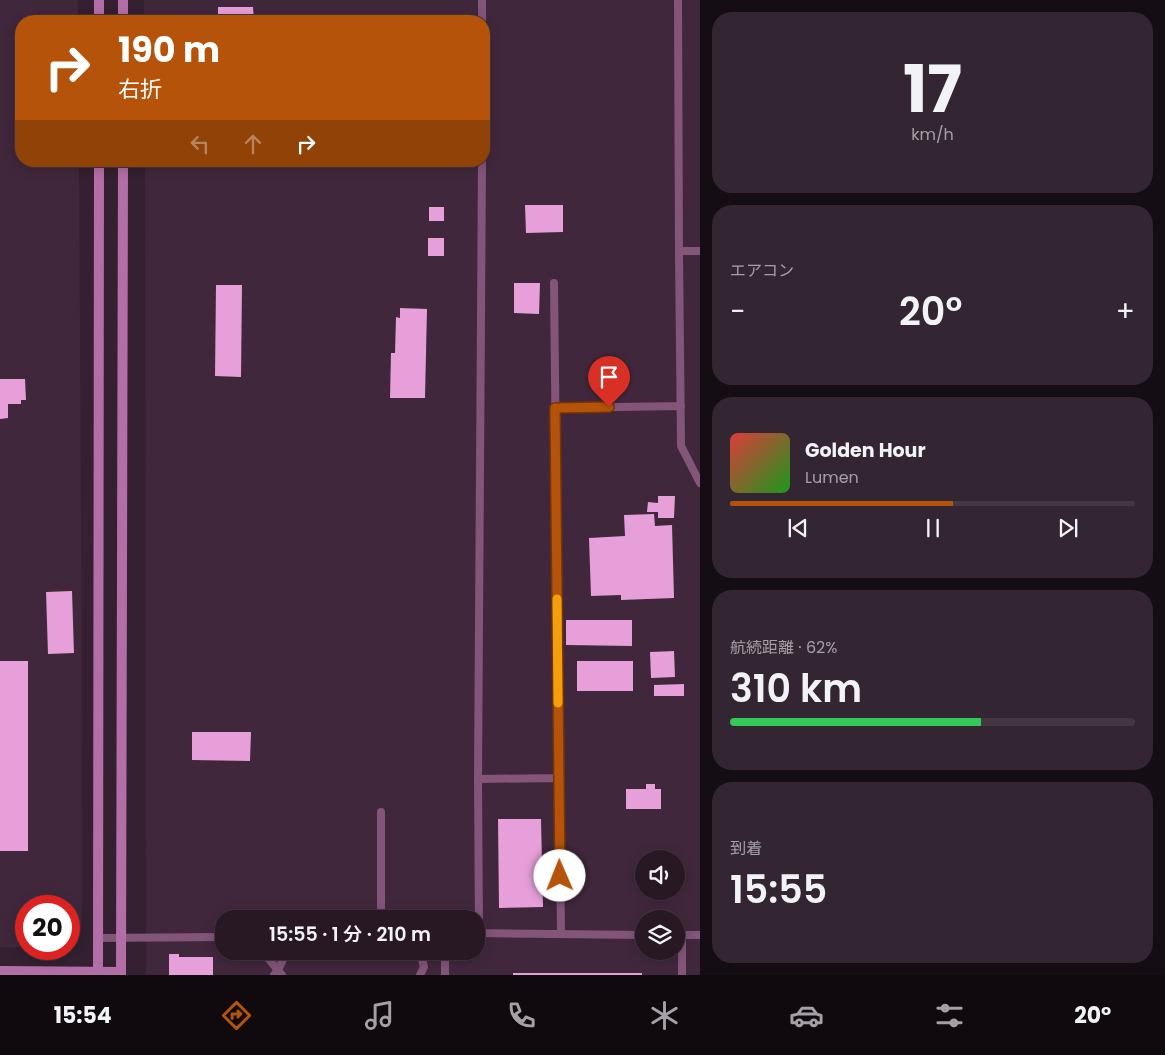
<!DOCTYPE html>
<html lang="ja">
<head>
<meta charset="utf-8">
<style>
	body { margin:0; font-family:Poppins,"Noto Sans JP",sans-serif; background:#332531; color:#f1f3f6; height:100vh; display:flex; flex-direction:column; font-size:19px; white-space:nowrap }
	* { box-sizing:border-box; margin:0 }
	p { font-size:16px; color:#a4a0a6 }
	.icon { flex:none; width:28px; height:28px; fill:none; stroke:currentColor; stroke-width:2; stroke-linecap:round; stroke-linejoin:round }
	.map { position:relative; flex:1; overflow:hidden }
	.drawer { display:flex; flex-direction:column; gap:12px; padding:12px; background:#150d14; width:465px }
	.drawer>* { flex:none }
	.banner { position:absolute; left:15px; top:15px; width:475px; height:152px; border-radius:20px; box-shadow:0 2px 12px #0003,0 0 0 1px #433741; background:#b45309; color:#fff; overflow:hidden }
	.controls { position:absolute; left:635px; top:850px; display:grid; gap:10px }
	.controls a { display:grid; place-items:center; width:50px; height:50px; border-radius:50%; background:#271824; box-shadow:0 2px 12px #0003,0 0 0 1px #433741; font-size:25px }
	.speed { position:absolute; left:15px; top:895px; display:flex; gap:10px; font-size:25px; font-weight:700; text-align:center }
	.speed>* { display:grid; place-content:center; width:65px; height:65px; border-radius:50%; background:#271824; box-shadow:0 2px 12px #0003,0 0 0 1px #433741; line-height:1 }
	.speed .limit { border:8px solid #d22; background:#fff; color:#111 }
	.pin { position:absolute; display:grid; place-items:center; width:42px; height:42px; color:#fff; margin:-51px -21px; border-radius:50% 50% 50% 0; rotate:-45deg; box-shadow:0 0 5px #0007 }
	.pin .icon { rotate:45deg }
	.me { position:absolute; width:55px; margin:-28px; rotate:359deg; stroke-linejoin:round; filter:drop-shadow(0 0 4px #0008) }
	.turn { display:flex; align-items:center; gap:18px; height:105px; padding:0 20px; font-size:22px }
	.turn .icon { width:65px; height:65px; stroke-width:2.5 }
	.turn b { display:block; font-size:35px; line-height:42px }
	.lanes { display:flex; align-items:center; height:48px; padding:0 20px; background:#0003; justify-content:center; gap:25px; direction:ltr }
	.lanes .off { opacity:.35 }
	.big { font-size:38px; font-weight:600; line-height:1.1 }
	.drawer .tile { flex:1; display:flex; flex-direction:column; justify-content:center; gap:8px; min-width:0; padding:0 18px; border-radius:20px; background:#332531 }
	.drawer .dial { align-items:center; gap:0 }
	.dial b { font-size:65px; line-height:1 }
	.song { display:flex; align-items:center; gap:15px }
	.cover { width:60px; height:60px; border-radius:8px; background:linear-gradient(135deg,hsl(0 70% 55%),hsl(120 70% 35%)) }
	.played { height:5px; border-radius:2px; background:linear-gradient(90deg,#b45309 55%,#433741 55%) }
	.keys { display:flex; justify-content:space-around; direction:ltr }
	.heat { display:flex; justify-content:space-between; align-items:center; font-size:28px; direction:ltr }
	.charge { height:8px; border-radius:4px; background:linear-gradient(90deg,#34c759 62%,#433741 0) }
	.trip { position:absolute; left:215px; top:910px; width:270px; height:50px; border-radius:20px; background:#271824; box-shadow:0 2px 12px #0003,0 0 0 1px #433741; font-weight:600; line-height:50px; text-align:center }
	.tabs { display:flex; height:80px; justify-content:space-around; align-items:center; background:#100a0e; color:#a4a0a6 }
	.tabs .icon { width:35px; height:35px }
	.tabs .on { color:#b45309 }
	.tabs b { font-size:22px; color:#f1f3f6 }
	main { display:flex; flex:1; min-height:0 }
	.map>svg:first-child { display:block }
</style>
</head>
<body>
<main>
<div class="map">
<svg width="700" height="975" viewBox="0 0 700 975">
	<rect width="100%" height="100%" fill="#342030"/>
	<path fill="#41273c" fill-rule="evenodd" d="M 0,0 L 78,0 L 78,21 L 21,21 L 21,161 L 79,161 L 81,509 L 82,926 L 69,939 L 69,906 L 26,906 L 26,947 L 0,947 Z
		M 144,0 L 700,0 L 700,975 L 146,975 L 145,161 L 484,161 L 484,21 L 144,21 ZM 644,859 L 676,859 L 676,891 L 644,891 ZM 224,919 L 476,919 L 476,951 L 224,951 ZM 644,919 L 676,919 L 676,951 L 644,951 Z"/>
	<path fill="#e69fd8" d="M 218,7 L 253,7 L 254,21 L 218,21 Z
		M 525,205 L 563,205 L 563,232 L 526,233 Z
		M 429,207 L 444,207 L 444,221 L 429,221 Z
		M 428,238 L 444,238 L 444,256 L 428,256 Z
		M 514,283 L 540,283 L 539,314 L 514,313 Z
		M 216,285 L 242,285 L 241,377 L 215,376 Z
		M 400,308 L 427,309 L 425,398 L 390,398 L 391,353 L 395,353 L 396,317 L 400,318 Z
		M 0,379 L 25,379 L 26,400 L 21,400 L 21,404 L 8,404 L 8,418 L 0,419 Z
		M 658,496 L 675,496 L 674,518 L 658,518 L 658,512 L 647,512 L 648,502 L 658,503 Z
		M 654,514 L 655,526 L 672,525 L 674,598 L 621,600 L 621,595 L 591,596 L 589,538 L 625,536 L 624,515 Z
		M 72,591 L 74,653 L 48,654 L 46,592 Z
		M 566,620 L 632,620 L 632,646 L 566,645 Z
		M 674,651 L 675,677 L 651,678 L 650,652 Z
		M 0,661 L 28,661 L 28,851 L 0,851 Z
		M 577,661 L 633,661 L 633,691 L 577,691 Z
		M 684,684 L 684,696 L 654,696 L 654,685 Z
		M 192,732 L 251,732 L 250,761 L 192,760 Z
		M 646,784 L 655,784 L 655,789 L 661,789 L 661,809 L 626,809 L 626,789 L 646,789 Z
		M 498,819 L 541,819 L 543,907 L 499,908 Z
		M 169,954 L 179,954 L 179,957 L 213,957 L 213,975 L 169,975 Z
		M 513,973 L 642,973 L 642,975 L 513,975 Z"/>
	<g fill="none" stroke-linecap="round" stroke-linejoin="round">
		<path stroke="#825579" stroke-width="8" d="M 482,0 L 482,21
			M 678,0 L 679,251 L 700,251
			M 679,251 L 681,446 L 700,483
			M 554,283 L 561,934
			M 555,408 L 681,406
			M 478,779 L 559,778
			M 381,812 L 381,919
			M 476,933 L 644,935
			M 479,933 L 478,779 L 482,161
			M 676,935 L 700,935
			M 682,935 L 682,975
			M 99,938 L 224,937
			M 262,951 L 282,975
			M 274,975 L 278,970 L 287,951
			M 420,975 L 424,967 L 420,951
			M 445,975 L 445,951"/>
		<path stroke="#b46ea7" stroke-width="10" d="M 99,21 L 99,0
			M 123,21 L 123,0
			M 0,971 L 121,972
			M 98,975 L 99,161
			M 121,975 L 123,161"/>
	</g>
	<g fill="none" stroke-linecap="round" stroke-linejoin="round">
		<defs>
			<path id="route" d="M 560,876 L 555,408 L 609,407"/>
		</defs>
		<use href="#route" stroke="#753606" stroke-width="12"/>
		<use href="#route" stroke="#b45309" stroke-width="9"/>
		<path stroke="#f59e0b" stroke-width="9" d="M 557,599 L 558,703"/>
	</g>
</svg>
<div class="controls">
<a><svg class="icon" aria-label="sound" viewBox="0 0 24 24"><path d="M4 9h4l5-4v14l-5-4H4zM17 9q2 3 0 6"/></svg></a>
<a><svg class="icon" aria-label="layers" viewBox="0 0 24 24"><path d="M12 4l9 5-9 5-9-5zM3 14l9 5 9-5"/></svg></a>
</div>
<div class="speed"><div class="limit">20</div></div>
<div class="pin" style="left:609px;top:407px;background:#d93025"><svg class="icon" aria-label="arrive" viewBox="0 0 24 24"><path d="M6 21V4h12l-3 4 3 4H6"/></svg></div>
<svg class="me" style="left:560px;top:876px" viewBox="-20 -20 40 40"><circle r="19" fill="#fff"/><path d="M0-13L10 11 0 6-10 11z" fill="#b45309"/></svg>
<div class="trip">15:55 · 1 分 · 210 m</div>
<div class="banner">
<div class="turn"><svg class="icon" aria-label="right" viewBox="0 0 24 24"><path d="M7 20v-9h11M14 6l5 5-5 5"/></svg><div><b>190 m</b>右折</div></div>
<div class="lanes"><svg class="icon off" aria-label="left" viewBox="0 0 24 24"><path d="M17 20v-9H6M10 6l-5 5 5 5"/></svg><svg class="icon off" aria-label="ahead" viewBox="0 0 24 24"><path d="M12 20V5M6 11l6-6 6 6"/></svg><svg class="icon" aria-label="right" viewBox="0 0 24 24"><path d="M7 20v-9h11M14 6l5 5-5 5"/></svg></div>
</div>
</div>
<section class="drawer">
<div class="tile dial"><b>17</b><p>km/h</p></div>
<div class="tile"><p>エアコン</p>
<div class="heat"><a>−</a><b class="big">20°</b><a>+</a></div>
</div>
<div class="tile">
<div class="song"><i class="cover"></i><div><b>Golden Hour</b><p>Lumen</p></div></div>
<div class="played"></div>
<div class="keys"><svg class="icon" aria-label="previous" viewBox="0 0 24 24"><path d="M18 5L8 12l10 7zM5 5v14"/></svg><svg class="icon" aria-label="pause" viewBox="0 0 24 24"><path d="M8 5v14M16 5v14"/></svg><svg class="icon" aria-label="next" viewBox="0 0 24 24"><path d="M6 5l10 7-10 7zM19 5v14"/></svg></div>
</div>
<div class="tile"><p>航続距離 · 62%</p><b class="big">310 km</b><div class="charge"></div></div>
<div class="tile"><p>到着</p><b class="big">15:55</b></div>
</section>
</main>
<nav class="tabs">
<b>15:54</b>
<svg class="icon on" aria-label="directions" viewBox="0 0 24 24"><path d="M12 3l9 9-9 9-9-9zM9 14v-3h6M13 9l2 2-2 2"/></svg>
<svg class="icon" aria-label="music" viewBox="0 0 24 24"><path d="M9 18V5l10-2v13"/><circle cx="6" cy="18" r="3"/><circle cx="16" cy="16" r="3"/></svg>
<svg class="icon" aria-label="phone" viewBox="0 0 24 24"><path d="M5 4h4l2 5-3 2q2 4 5 5l2-3 5 2v4C11 20 4 13 5 4z"/></svg>
<svg class="icon" aria-label="climate" viewBox="0 0 24 24"><path d="M12 3v18M4 7l16 10M4 17L20 7"/></svg>
<svg class="icon" aria-label="car" viewBox="0 0 24 24"><path d="M5 17H2v-5l4-1 3-4h7l3 4 3 1v5h-3M9 17h6M6 11h13"/><circle cx="7" cy="17" r="2"/><circle cx="17" cy="17" r="2"/></svg>
<svg class="icon" aria-label="filters" viewBox="0 0 24 24"><path d="M4 7h16M4 17h16"/><circle cx="9" cy="7" r="2"/><circle cx="15" cy="17" r="2"/></svg>
<b>20°</b>
</nav>
</body>
</html>
